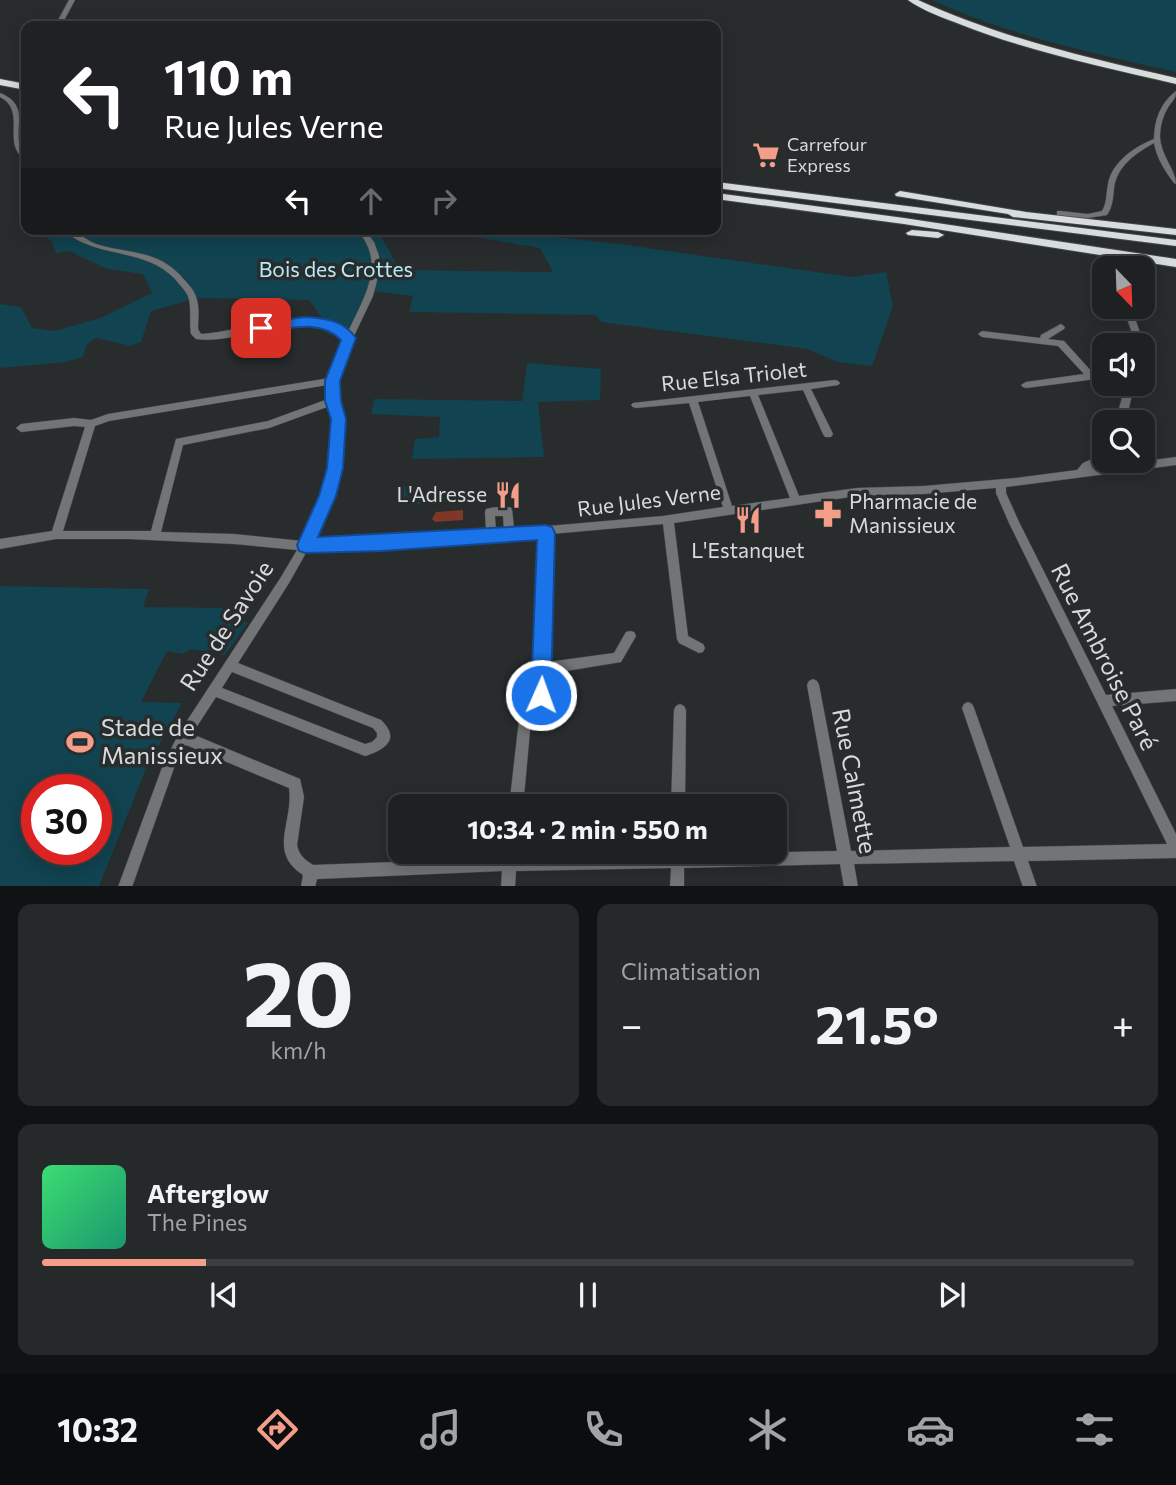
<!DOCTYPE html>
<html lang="fr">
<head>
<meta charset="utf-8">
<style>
	body { margin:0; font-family:Commissioner,sans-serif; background:#26292a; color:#f1f3f6; height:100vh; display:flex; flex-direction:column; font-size:26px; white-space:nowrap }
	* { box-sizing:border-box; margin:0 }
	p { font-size:23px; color:#a1a3a5 }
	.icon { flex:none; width:38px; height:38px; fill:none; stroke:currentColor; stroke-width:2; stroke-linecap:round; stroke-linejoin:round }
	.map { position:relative; height:886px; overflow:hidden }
	.panel { display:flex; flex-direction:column; gap:18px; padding:18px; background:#101213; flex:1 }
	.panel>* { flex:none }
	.guide { position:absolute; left:21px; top:21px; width:700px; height:214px; border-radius:14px; box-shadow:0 4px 18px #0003,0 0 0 2px #3c3e40; background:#202124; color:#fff; overflow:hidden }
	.needle { width:46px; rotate:157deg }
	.fabs { position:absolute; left:1092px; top:256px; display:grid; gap:14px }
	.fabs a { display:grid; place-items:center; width:63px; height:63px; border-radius:14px; background:#1e2122; box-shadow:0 4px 18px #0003,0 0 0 2px #3c3e40; font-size:35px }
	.speed { position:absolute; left:21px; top:774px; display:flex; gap:14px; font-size:35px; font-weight:700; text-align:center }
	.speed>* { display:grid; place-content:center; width:91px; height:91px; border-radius:50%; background:#1e2122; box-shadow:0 4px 18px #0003,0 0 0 2px #3c3e40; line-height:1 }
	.speed .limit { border:10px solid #d22; background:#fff; color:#111 }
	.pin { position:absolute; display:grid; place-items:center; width:60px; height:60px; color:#fff; margin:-30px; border-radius:14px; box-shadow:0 4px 10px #0006 }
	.me { position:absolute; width:77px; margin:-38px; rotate:2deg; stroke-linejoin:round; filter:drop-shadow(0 0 5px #0008) }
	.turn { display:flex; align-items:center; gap:24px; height:147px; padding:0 28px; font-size:32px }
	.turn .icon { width:91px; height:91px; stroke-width:2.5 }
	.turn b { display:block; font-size:49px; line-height:60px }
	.lanes { display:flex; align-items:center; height:66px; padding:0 28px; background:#0003; justify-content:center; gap:35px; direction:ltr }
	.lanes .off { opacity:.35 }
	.big { font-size:52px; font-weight:700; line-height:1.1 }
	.panel .card { flex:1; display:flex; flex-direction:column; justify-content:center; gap:10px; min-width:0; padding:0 24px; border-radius:14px; background:#26292a }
	.panel .dial { align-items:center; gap:0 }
	.dial b { font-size:91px; line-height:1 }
	.song { display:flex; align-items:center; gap:21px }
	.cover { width:84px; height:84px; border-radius:10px; background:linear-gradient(135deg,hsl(140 70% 55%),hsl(160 70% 35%)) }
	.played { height:7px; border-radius:4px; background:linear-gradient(90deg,#f49e89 15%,#3c3e40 15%) }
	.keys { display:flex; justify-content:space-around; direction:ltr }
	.heat { display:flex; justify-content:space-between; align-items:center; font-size:38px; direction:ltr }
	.panel .tiles { flex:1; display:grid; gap:18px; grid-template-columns:1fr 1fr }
	.card:last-child { grid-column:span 2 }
	.trip { position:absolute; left:388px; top:794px; width:399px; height:70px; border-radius:14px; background:#1e2122; box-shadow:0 4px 18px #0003,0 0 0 2px #3c3e40; font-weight:700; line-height:70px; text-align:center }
	.dock { display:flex; height:112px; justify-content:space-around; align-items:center; background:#0c0d0e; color:#a1a3a5 }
	.dock .icon { width:49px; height:49px }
	.dock .active { color:#f49e89 }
	.dock b { font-size:32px; color:#f1f3f6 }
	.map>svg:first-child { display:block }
</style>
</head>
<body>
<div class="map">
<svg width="1176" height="887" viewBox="0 0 1176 887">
	<rect width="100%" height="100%" fill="#282c2d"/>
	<path fill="#114350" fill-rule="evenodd" d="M 932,0 L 1176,0 L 1176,72 C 1094,53 1009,36 932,0 Z
		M 71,229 L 374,229 C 387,241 390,256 400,270 L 553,272 L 540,248 L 427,229 L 485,229 L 619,244 L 851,277 L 886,272 L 893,306 L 872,366 L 837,362 L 808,349 L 601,322 L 596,315 L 409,312 L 413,296 L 374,291 L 357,332 L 322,318 L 309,300 L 197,298 L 151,311 L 141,342 L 131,346 L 96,338 L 87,344 L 83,357 L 66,362 L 0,368 L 0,304 L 21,307 L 32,328 L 54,331 L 100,318 L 152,293 L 143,274 L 107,269 L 69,251 L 56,253 L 52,241 L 46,238 Z
		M 527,363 L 601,369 L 600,400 L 538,402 L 544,457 L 412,459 L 415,439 L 439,437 L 440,417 L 371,414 L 374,399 L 522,401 Z
		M 423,485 L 422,504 L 398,506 L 400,487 Z
		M 0,586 L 149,589 L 143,607 L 232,608 L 229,617 L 236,621 L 248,622 L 225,655 L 190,649 L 183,654 L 167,651 L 141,702 L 182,703 L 145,771 L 99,886 L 0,886 ZM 37,789 L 96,789 L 96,849 L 37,849 Z"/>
	<path fill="#7f3828" d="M 463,510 L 463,520 L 435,522 L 432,519 L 436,512 Z"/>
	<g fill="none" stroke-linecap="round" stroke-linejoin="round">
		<defs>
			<path id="minor" d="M 69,0 L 75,0 L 61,26 L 55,26 Z
				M 1176,91 C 1176,99 1173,100 1169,106 C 1163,115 1160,126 1160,137 C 1161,156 1176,170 1176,184 L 1174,183 C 1165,171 1157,159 1154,143 C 1136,153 1117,166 1114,188 C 1113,198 1113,206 1107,215 L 1088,218 L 1057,215 L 1057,211 L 1060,211 L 1088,214 L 1102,211 C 1107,203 1106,194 1108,184 C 1112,162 1134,147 1154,139 C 1154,120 1161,102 1176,91 Z
				M 0,93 C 36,107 6,136 26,155 L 26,160 C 0,145 28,111 0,97 Z
				M 62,229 C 75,229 84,239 96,244 C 127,254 155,249 180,275 C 186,282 194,289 196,297 C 200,307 198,319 198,329 L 201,334 C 242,332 314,302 348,332 C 360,305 382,272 366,243 C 364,238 360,234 356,229 L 364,229 L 374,242 L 379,256 L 380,269 L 373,296 L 353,338 L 338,381 L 338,401 L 343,419 L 340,468 L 332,496 L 312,542 L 424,536 L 486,531 L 485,512 L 486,509 C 493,507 505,506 512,508 L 514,529 L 663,516 L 723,507 L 689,403 L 636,408 L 633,407 L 631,405 L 633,403 L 835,380 L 838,381 L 840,383 L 838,385 L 811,389 L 833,434 L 831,437 L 825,437 L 823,434 L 803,390 L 758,395 L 799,496 L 857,488 L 924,486 L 1016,478 L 1077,470 L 1083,463 L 1104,454 L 1104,460 L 1107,461 L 1091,468 L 1176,457 L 1176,465 L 1006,487 L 1006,493 L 1019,522 L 1106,695 L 1176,689 L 1176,701 L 1112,706 L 1176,834 L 1176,858 L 1028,861 L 1037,887 L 1023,887 L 1014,861 L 854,864 L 858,887 L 844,887 L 840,864 L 684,868 L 684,887 L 670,887 L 671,868 L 516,871 L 515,887 L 501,887 L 502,871 L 317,879 L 315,887 L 301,887 L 303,875 C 267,852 294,822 289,788 L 186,745 L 174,768 L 132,887 L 118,887 L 163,765 L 179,733 L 281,577 L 297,550 L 234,544 L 129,539 L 56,539 L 0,549 L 0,539 L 52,531 L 85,427 L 74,426 L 21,432 L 16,428 L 21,424 L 74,418 L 91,420 L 108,414 L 330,378 L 344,339 C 340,335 336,331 332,329 C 292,312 237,345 196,339 L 191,334 C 189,322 192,308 188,296 C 185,290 179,284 175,279 C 143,246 96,260 62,229 ZM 328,385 L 328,399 L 268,421 L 176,439 L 151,531 L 63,531 L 95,426 L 109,421 ZM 750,396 L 790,498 L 732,506 L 698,402 ZM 330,406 C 341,447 323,505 302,541 L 234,534 L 161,532 L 183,445 L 269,428 ZM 996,488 L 996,493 L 1009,523 L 1167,844 L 1023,847 L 974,708 L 972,704 L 968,702 L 964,704 L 962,708 L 1010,847 L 851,851 L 819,685 L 817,681 L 813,679 L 809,681 L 807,685 L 837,851 L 685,854 L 685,852 L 671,852 L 671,854 L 517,857 L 518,852 L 504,852 L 504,858 L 313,865 C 304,859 299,855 297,845 L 304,797 L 300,779 L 192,734 L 216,697 L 365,756 C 385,750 401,739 381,720 L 238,663 L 289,583 L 307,551 L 318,552 L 424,546 L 506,538 L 509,539 L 513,538 L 541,535 L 535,693 L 523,708 L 519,720 L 509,807 L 523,807 L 531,720 L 532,715 L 547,695 L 548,674 L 621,662 L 636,636 L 634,632 L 630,631 L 626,632 L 614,653 L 548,662 L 551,534 L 663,524 L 677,639 L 679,643 L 699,653 L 703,652 L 705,648 L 703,644 L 688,636 L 674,523 L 857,496 L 924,494 ZM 495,516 L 503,516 L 504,530 L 496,530 ZM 232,672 L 373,728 L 377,733 L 377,737 L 372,742 L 365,744 L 222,688 Z
				M 1123,306 L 1131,306 L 1144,345 L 1143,347 L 1143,345 L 1136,345 Z
				M 1061,324 L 1065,327 L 1064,329 L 1048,339 L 1064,341 L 1093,373 L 1104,372 L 1104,378 L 1026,388 L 1023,387 L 1021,385 L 1026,382 L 1084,374 L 1058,346 L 982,337 L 978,334 L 982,331 L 1040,338 L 1041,335 Z
				M 1126,383 L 1135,383 L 1127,416 L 1129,422 L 1119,422 L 1117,416 Z
				M 680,704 L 684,706 L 686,710 L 685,807 L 671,807 L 674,710 L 676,706 Z"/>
			<path id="highway" d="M 908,0 L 918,0 C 1001,38 1088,58 1176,78 L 1176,84 C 1104,67 1031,52 962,25 C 944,18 923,11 908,0 Z
				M 0,79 L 26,84 L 26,90 L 0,85 Z
				M 716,182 L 1176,240 L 1176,246 L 716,188 Z
				M 900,191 L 1026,212 L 1176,229 L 1176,235 L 1013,217 L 1008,214 L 896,196 L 895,194 Z
				M 716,193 L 904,218 L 1176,259 L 1176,267 L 904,224 L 716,199 Z
				M 912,230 L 938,232 L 944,235 L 938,238 L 908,235 L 906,233 Z"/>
		</defs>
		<use href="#minor" stroke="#444849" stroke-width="1"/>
		<use href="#highway" stroke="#444849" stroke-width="2"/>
		<use href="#minor" fill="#727475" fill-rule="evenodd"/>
		<use href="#highway" fill="#d7dcdd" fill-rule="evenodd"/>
	</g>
	<path fill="#1a73e8" stroke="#114b97" stroke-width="2" d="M 304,317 C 325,318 343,320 356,338 L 340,381 L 341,401 L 346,419 L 343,468 L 336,496 L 318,537 L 546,525 L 552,527 L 555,533 L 551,695 L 548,701 L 541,704 L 534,701 L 531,695 L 537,540 L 382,551 L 305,553 L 299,551 L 297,545 L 319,496 L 327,468 L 331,419 L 325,401 L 325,381 L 341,340 C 319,318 288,329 261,333 L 254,328 L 261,323 Z"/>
	<defs>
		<symbol id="supermarket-bare" viewBox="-9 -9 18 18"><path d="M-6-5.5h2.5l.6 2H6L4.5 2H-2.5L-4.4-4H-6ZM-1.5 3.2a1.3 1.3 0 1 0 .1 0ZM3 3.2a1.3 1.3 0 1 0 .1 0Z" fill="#f49e89" stroke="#282c2d" stroke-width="2.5" paint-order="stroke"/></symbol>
		<symbol id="restaurant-bare" viewBox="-9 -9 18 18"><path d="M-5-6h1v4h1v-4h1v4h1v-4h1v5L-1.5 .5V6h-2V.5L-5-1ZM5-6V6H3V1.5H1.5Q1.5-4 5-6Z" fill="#f49e89" stroke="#282c2d" stroke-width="2.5" paint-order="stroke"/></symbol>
		<symbol id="pharmacy-bare" viewBox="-9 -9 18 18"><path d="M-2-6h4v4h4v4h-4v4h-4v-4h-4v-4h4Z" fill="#f49e89" stroke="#282c2d" stroke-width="2.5" paint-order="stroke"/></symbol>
		<symbol id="stadium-bare" viewBox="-9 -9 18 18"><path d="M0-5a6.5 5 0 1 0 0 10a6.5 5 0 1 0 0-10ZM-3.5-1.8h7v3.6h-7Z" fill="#f49e89" stroke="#282c2d" stroke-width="2.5" paint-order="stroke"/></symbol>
	</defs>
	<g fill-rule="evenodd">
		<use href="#supermarket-bare" x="747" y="136" width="38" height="38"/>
		<use href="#restaurant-bare" x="489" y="476" width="38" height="38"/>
		<use href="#pharmacy-bare" x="809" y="495" width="38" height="38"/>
		<use href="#restaurant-bare" x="729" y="501" width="38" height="38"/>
		<use href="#stadium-bare" x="61" y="723" width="38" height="38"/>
	</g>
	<g text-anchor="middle" stroke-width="7" stroke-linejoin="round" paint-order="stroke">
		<g font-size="18" fill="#d8dbdc" stroke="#282c2d" text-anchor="start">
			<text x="787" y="151">Carrefour<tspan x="787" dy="21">Express</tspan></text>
		</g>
		<g font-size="21" fill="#b9e8f7" stroke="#282c2d">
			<text x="336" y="277">Bois des Crottes</text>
		</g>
		<g font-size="21" fill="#d8dbdc" stroke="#282c2d">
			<text transform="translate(734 377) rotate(-6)" y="7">Rue Elsa Triolet</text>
			<text transform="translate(649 501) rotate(-7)" y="7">Rue Jules Verne</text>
		</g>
		<g font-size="21" fill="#d8dbdc" stroke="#282c2d" text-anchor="end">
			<text x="487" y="502">L'Adresse</text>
			<text x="849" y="509" text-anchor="start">Pharmacie de<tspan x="849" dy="24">Manissieux</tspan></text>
			<text x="748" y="558" text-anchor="middle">L'Estanquet</text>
		</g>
		<g font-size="24" fill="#d8dbdc" stroke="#282c2d">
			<text transform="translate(227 626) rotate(-57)" y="8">Rue de Savoie</text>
			<text transform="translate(1104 657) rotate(63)" y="8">Rue Ambroise Paré</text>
			<text transform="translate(854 781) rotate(79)" y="8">Rue Calmette</text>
		</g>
		<g font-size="24" fill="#d8dbdc" stroke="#282c2d" text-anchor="start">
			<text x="101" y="736">Stade de<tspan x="101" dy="28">Manissieux</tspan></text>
		</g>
	</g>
</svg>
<div class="fabs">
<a><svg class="needle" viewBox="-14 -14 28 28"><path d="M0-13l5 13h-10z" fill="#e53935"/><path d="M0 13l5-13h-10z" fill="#a1a3a5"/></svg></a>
<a><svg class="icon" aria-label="sound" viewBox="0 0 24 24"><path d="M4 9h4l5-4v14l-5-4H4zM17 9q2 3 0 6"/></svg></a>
<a><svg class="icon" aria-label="search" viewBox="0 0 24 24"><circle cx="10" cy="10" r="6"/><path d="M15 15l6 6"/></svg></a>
</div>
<div class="speed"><div class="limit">30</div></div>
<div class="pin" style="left:261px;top:328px;background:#d93025"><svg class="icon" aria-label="arrive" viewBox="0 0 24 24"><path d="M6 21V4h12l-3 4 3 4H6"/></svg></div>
<svg class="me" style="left:541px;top:695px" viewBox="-20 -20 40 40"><circle r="17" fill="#1a73e8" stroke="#fff" stroke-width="3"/><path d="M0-11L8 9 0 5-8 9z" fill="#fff"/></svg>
<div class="trip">10:34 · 2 min · 550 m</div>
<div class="guide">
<div class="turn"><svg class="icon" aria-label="left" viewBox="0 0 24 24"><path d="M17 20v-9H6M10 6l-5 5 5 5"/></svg><div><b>110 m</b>Rue Jules Verne</div></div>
<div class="lanes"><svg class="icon" aria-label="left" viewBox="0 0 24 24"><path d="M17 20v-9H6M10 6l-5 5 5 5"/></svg><svg class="icon off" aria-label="ahead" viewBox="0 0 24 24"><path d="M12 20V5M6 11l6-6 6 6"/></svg><svg class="icon off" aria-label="right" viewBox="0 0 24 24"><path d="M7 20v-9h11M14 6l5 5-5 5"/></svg></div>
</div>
</div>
<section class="panel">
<div class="tiles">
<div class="card dial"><b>20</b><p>km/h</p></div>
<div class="card"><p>Climatisation</p>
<div class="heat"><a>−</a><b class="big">21.5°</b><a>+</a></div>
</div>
<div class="card">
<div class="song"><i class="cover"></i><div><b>Afterglow</b><p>The Pines</p></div></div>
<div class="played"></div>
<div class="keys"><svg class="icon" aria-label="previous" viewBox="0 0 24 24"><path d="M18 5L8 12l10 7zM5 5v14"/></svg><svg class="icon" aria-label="pause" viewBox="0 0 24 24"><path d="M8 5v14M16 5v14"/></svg><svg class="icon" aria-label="next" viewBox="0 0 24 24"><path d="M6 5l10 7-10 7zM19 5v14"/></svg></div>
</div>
</div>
</section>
<nav class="dock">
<b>10:32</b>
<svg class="icon active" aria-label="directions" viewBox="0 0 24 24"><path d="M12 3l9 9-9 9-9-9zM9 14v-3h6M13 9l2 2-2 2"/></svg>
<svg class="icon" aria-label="music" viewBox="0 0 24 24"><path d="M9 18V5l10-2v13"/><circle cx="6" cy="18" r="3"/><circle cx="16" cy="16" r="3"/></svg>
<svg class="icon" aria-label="phone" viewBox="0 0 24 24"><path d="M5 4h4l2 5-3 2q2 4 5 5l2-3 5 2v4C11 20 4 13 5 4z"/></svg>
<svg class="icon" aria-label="climate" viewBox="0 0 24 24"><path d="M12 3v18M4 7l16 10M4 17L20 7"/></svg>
<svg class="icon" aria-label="car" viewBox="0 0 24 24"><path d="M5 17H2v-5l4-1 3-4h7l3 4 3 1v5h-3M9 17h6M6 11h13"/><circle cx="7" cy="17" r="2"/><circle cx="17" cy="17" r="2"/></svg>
<svg class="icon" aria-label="filters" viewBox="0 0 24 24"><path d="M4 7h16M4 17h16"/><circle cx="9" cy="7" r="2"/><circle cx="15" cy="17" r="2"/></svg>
</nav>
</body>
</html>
